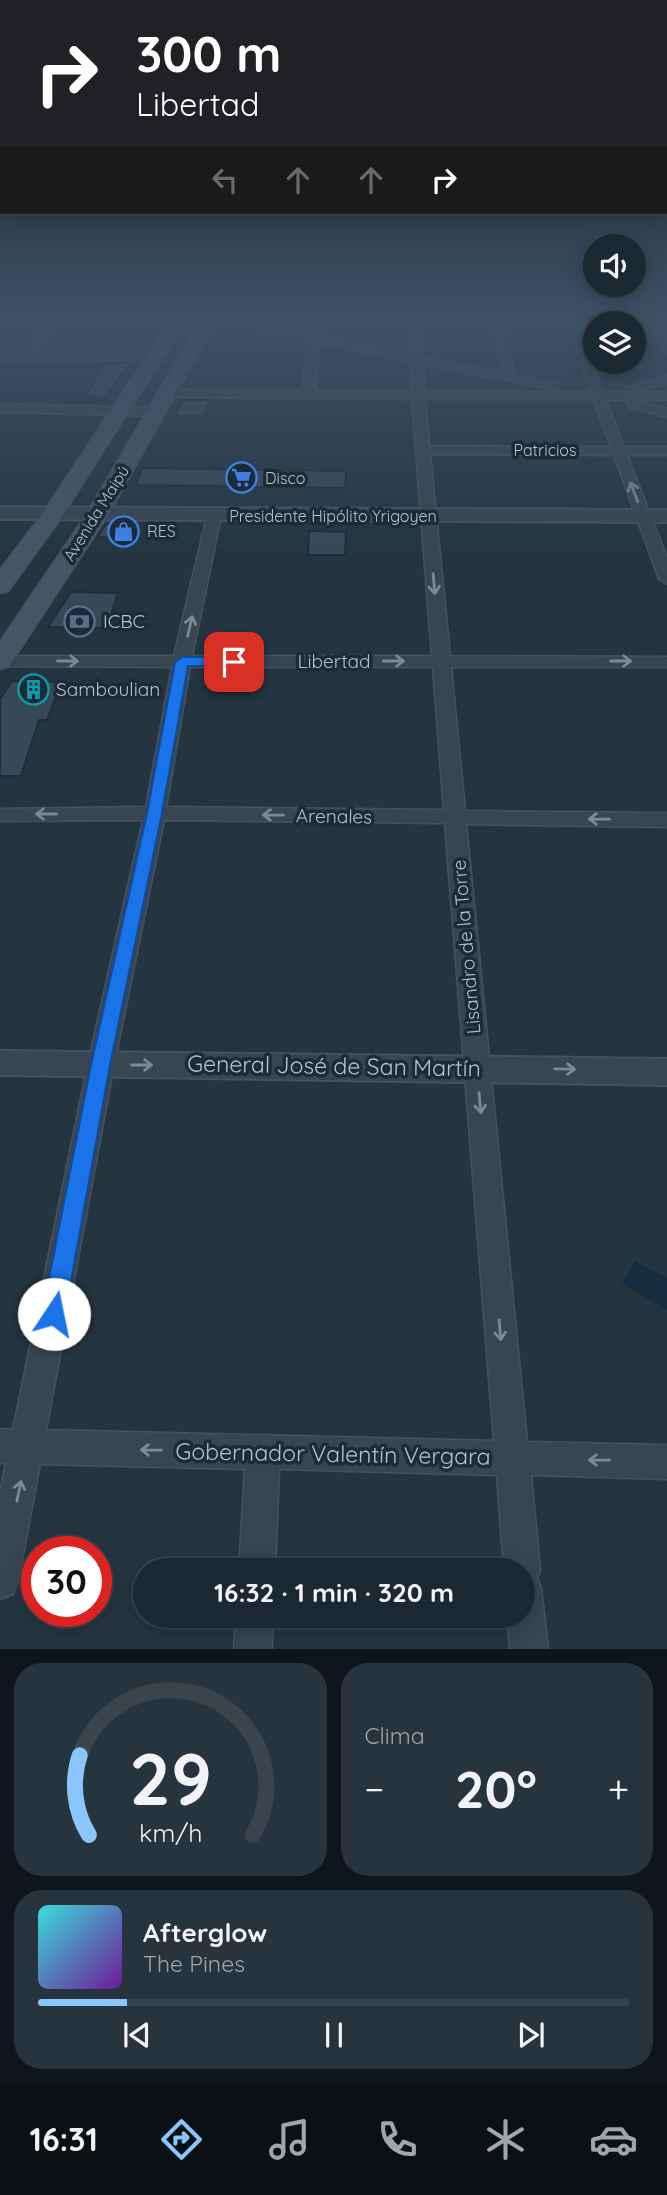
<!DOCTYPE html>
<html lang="es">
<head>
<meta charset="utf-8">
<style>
	body { margin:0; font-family:Quicksand,sans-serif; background:#28343d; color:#f1f3f6; height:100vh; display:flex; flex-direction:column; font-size:26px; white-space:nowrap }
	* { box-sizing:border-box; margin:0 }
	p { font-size:23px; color:#a0a6ab }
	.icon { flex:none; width:38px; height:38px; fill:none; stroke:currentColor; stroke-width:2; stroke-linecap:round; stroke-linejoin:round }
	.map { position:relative; height:1649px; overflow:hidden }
	.sheet { display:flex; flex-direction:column; gap:14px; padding:14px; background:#0f161b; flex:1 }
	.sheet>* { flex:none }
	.banner { position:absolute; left:0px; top:0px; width:668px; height:214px; box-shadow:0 4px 18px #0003,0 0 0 2px #39444d; background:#202124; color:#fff; overflow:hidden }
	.controls { position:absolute; left:583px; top:234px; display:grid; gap:14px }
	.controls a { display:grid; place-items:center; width:63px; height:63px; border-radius:50%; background:#1b2831; box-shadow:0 4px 18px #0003,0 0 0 2px #39444d; font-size:35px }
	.speed { position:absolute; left:21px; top:1536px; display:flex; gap:14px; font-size:35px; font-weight:700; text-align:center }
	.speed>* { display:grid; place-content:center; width:91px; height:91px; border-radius:50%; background:#1b2831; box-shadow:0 4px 18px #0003,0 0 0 2px #39444d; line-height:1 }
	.speed .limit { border:10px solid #d22; background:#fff; color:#111 }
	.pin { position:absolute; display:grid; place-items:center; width:60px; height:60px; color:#fff; margin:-30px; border-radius:14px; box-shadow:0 4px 10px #0006 }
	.me { position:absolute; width:77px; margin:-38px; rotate:11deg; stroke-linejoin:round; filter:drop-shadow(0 0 5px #0008) }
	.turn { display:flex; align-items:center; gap:24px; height:147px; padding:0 21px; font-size:32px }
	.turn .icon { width:91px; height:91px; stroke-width:2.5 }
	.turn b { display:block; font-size:49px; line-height:60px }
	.lanes { display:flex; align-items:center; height:66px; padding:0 21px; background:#0003; justify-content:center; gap:35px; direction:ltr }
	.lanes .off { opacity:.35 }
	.big { font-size:52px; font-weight:700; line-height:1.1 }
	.sheet .tile { flex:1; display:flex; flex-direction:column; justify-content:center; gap:10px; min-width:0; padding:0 24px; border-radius:28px; background:#28343d }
	.sheet .dial { align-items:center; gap:0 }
	.dial svg { height:182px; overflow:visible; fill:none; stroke:#39444d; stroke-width:7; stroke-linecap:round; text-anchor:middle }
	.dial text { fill:#f1f3f6; stroke:none }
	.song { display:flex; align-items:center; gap:21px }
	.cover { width:84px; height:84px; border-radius:10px; background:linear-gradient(135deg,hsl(180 70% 55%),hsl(280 70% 35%)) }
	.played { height:7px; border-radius:4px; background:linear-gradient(90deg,#88c6fd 15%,#39444d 15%) }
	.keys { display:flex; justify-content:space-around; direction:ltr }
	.heat { display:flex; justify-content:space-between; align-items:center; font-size:38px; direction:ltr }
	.sheet .tiles { flex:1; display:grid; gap:14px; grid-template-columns:1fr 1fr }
	.tile:last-child { grid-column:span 2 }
	.trip { position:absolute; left:133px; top:1558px; width:402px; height:70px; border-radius:35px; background:#1b2831; box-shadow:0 4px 18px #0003,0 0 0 2px #39444d; font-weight:700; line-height:70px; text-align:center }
	.tabs { display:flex; height:112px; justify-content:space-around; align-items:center; background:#0b1014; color:#a0a6ab }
	.tabs .icon { width:49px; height:49px }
	.tabs .selected { color:#88c6fd }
	.tabs b { font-size:32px; color:#f1f3f6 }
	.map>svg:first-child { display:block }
</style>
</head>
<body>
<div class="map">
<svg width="667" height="1649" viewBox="0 0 667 1649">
	<rect width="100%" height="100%" fill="#243541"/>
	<path fill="#162d40" d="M 635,1261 L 667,1278 L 667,1310 L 622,1284 Z"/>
	<path fill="#364957" stroke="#1f2d38" stroke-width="2" d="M 104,363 L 130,363 L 104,399 L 86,395 Z
		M 182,400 L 209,400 L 204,416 L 176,416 Z
		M 142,468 L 346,471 L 345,488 L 136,485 Z
		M 106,524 L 137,524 L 131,538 L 97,537 Z
		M 309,531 L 346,532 L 345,555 L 308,555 Z
		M 71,592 L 118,593 L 108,624 L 104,624 L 103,628 L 48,627 Z
		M 12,681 L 62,682 L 47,720 L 39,720 L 21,776 L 0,776 L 0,699 Z"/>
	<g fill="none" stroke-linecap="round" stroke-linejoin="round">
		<defs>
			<path id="minor" d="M 48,323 L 59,323 L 38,353 L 157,352 L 163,356 L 157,360 L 0,361 L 0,353 L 26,353 Z
				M 234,323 L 256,323 L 410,354 L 409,323 L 421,323 L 422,357 L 503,373 L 490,323 L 501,323 L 515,376 L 557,384 L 557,390 L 423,364 L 424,391 L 591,392 L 566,323 L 577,323 L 603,392 L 667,392 L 667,400 L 606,400 L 624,447 L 667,447 L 667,455 L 627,455 L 667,558 L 667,584 L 659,579 L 614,455 L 430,454 L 450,656 L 667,657 L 667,667 L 451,667 L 465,811 L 667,813 L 667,827 L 466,824 L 527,1442 L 667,1445 L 667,1479 L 531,1475 L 540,1570 L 537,1578 L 541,1588 L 548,1649 L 510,1649 L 507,1615 L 523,1615 L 523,1570 L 504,1570 L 497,1475 L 279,1469 L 275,1570 L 239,1570 L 245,1469 L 40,1464 L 18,1581 L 13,1594 L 0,1599 L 0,1493 L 6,1463 L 0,1463 L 0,1429 L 13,1430 L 88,1064 L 143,820 L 0,821 L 0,809 L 146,807 L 172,667 L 0,666 L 0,656 L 174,656 L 207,516 L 214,512 L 221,516 L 192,656 L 432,656 L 412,399 L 163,397 L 161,394 L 167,390 L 302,391 L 309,341 ZM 320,343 L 411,362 L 412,391 L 315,391 ZM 425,399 L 593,399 L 611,447 L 429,446 ZM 190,667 L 433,667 L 444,810 L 166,807 ZM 164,820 L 445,823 L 494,1441 L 46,1430 L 114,1064 Z
				M 648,323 L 659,323 L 667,338 L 667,352 L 661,349 Z
				M 667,376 L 667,384 L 632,392 L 626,388 Z
				M 632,400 L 667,409 L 667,417 L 628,407 L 628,401 Z
				M 0,404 L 157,408 L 163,412 L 157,416 L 0,412 Z
				M 236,1615 L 272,1615 L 272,1649 L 234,1649 Z"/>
			<path id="tertiary" d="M 0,507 L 667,510 L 667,522 L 0,519 Z
				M 0,1051 L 667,1059 L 667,1085 L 0,1075 Z"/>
			<path id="secondary" d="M 169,323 L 185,323 L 58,522 L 8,591 L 0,593 L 0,570 L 39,519 Z
				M 199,323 L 215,323 L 108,515 L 9,666 L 0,669 L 0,642 L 86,515 Z"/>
		</defs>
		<use href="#minor" stroke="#45525d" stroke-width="3"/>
		<use href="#tertiary" stroke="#45525d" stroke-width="4"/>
		<use href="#secondary" stroke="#45525d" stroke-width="3"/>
		<use href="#minor" fill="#384651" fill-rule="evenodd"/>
		<use href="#tertiary" fill="#384651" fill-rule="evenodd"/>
		<use href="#secondary" fill="#465664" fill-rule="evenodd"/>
	</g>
	<defs><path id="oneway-shaft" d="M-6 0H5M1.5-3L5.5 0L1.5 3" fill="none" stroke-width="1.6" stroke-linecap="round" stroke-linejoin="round" transform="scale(1.75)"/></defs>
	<g stroke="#7d8a94">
		<use href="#oneway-shaft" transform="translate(634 492) rotate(-111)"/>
		<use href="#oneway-shaft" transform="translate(434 584) rotate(85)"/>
		<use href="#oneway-shaft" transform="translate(190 626) rotate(-77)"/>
		<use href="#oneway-shaft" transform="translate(68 661)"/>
		<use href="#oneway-shaft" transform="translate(394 661)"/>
		<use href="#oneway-shaft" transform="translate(621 661)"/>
		<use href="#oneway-shaft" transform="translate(46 814) rotate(180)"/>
		<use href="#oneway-shaft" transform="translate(273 815) rotate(-179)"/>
		<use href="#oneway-shaft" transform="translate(599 819) rotate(-179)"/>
		<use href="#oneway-shaft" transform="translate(142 1065)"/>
		<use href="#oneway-shaft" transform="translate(565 1069) rotate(1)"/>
		<use href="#oneway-shaft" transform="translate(480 1103) rotate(85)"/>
		<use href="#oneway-shaft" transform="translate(500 1330) rotate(85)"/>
		<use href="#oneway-shaft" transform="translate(151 1450) rotate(-179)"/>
		<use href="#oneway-shaft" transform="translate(599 1460) rotate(-179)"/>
		<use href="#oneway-shaft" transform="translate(19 1491) rotate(-78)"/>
	</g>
	<linearGradient id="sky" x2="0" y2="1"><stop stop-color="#141d24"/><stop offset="0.58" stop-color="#3f5165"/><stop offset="1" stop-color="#3f5165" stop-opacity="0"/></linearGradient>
	<rect width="667" height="554" fill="url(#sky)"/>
	<path fill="#1a73e8" stroke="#114b97" stroke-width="2" d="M 182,657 L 234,657 L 240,662 L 234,666 L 188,666 L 162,813 L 110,1065 L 65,1314 L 62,1321 L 54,1325 L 45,1321 L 42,1314 L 91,1065 L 147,813 L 175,662 Z"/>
	<defs>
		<symbol id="supermarket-ring" viewBox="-11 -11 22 22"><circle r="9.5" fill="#1d2b36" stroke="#3f7fe0" stroke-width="1.5"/><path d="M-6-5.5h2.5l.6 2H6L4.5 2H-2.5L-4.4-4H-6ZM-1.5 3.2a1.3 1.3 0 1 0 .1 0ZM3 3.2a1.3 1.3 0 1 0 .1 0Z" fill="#3f7fe0"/></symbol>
		<symbol id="shop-ring" viewBox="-11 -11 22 22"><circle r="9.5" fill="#1d2b36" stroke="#3f7fe0" stroke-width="1.5"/><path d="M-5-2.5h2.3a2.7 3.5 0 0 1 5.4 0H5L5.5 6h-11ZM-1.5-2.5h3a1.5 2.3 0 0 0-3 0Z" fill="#3f7fe0"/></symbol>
		<symbol id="bank-ring" viewBox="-11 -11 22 22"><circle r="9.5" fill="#1d2b36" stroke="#5c6f8a" stroke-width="1.5"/><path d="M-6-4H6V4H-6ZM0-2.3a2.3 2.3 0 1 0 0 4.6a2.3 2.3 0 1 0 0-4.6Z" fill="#5c6f8a"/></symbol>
		<symbol id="building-ring" viewBox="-11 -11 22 22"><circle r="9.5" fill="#1d2b36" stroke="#0f9aa8" stroke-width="1.5"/><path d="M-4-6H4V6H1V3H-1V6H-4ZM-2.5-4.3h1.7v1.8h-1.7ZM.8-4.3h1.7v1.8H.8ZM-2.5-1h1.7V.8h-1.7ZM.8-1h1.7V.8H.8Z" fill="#0f9aa8"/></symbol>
	</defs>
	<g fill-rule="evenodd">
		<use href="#supermarket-ring" x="224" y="460" width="35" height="35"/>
		<use href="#shop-ring" x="106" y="514" width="35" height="35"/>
		<use href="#bank-ring" x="62" y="604" width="35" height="35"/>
		<use href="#building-ring" x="16" y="672" width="35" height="35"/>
	</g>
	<g text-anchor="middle" stroke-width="7" stroke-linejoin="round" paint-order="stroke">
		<g font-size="16" fill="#b5c1cb" stroke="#1d2b36">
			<text x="545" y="456">Patricios</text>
			<text transform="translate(96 513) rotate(-58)" y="6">Avenida Maipú</text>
			<text x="333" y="522">Presidente Hipólito Yrigoyen</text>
		</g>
		<g font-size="16" fill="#b5c1cb" stroke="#1d2b36" text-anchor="start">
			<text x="265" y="484">Disco</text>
			<text x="147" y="537">RES</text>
		</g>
		<g font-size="19" fill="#b5c1cb" stroke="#1d2b36" text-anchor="start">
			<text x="103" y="628">ICBC</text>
			<text x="56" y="696">Samboulian</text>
		</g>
		<g font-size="19" fill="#b5c1cb" stroke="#1d2b36">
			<text x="334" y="668">Libertad</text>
			<text transform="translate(334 816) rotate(1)" y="7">Arenales</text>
			<text transform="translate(466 947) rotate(-95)" y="7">Lisandro de la Torre</text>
		</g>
		<g font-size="23" fill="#b5c1cb" stroke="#1d2b36">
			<text transform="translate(334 1066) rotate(1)" y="8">General José de San Martín</text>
			<text transform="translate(333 1454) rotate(1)" y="8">Gobernador Valentín Vergara</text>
		</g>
	</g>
</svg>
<div class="controls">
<a><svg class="icon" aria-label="sound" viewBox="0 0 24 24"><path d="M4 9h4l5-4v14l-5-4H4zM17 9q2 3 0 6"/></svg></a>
<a><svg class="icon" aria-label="layers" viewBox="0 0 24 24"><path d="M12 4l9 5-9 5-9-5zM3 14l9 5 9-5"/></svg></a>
</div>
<div class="speed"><div class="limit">30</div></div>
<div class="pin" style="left:234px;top:662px;background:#d93025"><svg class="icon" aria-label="arrive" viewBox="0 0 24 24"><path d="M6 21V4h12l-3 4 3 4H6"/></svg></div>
<svg class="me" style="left:54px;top:1314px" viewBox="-20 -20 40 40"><circle r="19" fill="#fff"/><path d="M0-13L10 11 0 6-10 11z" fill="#1a73e8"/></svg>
<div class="trip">16:32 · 1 min · 320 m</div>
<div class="banner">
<div class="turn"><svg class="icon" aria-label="right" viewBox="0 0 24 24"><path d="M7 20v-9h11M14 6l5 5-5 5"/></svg><div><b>300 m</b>Libertad</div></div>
<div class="lanes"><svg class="icon off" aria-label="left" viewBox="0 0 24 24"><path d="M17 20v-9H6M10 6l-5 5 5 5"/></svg><svg class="icon off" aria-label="ahead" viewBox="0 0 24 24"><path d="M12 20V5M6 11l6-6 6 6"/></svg><svg class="icon off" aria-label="ahead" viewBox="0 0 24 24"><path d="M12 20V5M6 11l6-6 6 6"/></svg><svg class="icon" aria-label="right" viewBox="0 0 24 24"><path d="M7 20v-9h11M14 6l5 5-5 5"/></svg></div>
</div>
</div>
<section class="sheet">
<div class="tiles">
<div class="tile dial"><svg viewBox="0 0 100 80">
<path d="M14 69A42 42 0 1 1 86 69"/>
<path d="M14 69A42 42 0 0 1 10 34" stroke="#88c6fd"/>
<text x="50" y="56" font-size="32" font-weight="700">29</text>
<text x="50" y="72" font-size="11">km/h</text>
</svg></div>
<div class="tile"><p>Clima</p>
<div class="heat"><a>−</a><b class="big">20°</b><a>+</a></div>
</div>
<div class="tile">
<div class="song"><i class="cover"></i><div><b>Afterglow</b><p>The Pines</p></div></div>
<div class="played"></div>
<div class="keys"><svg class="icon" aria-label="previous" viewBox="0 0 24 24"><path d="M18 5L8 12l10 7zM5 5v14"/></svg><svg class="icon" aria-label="pause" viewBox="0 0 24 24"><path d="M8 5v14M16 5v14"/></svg><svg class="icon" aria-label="next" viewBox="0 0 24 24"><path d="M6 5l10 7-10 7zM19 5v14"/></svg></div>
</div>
</div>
</section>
<nav class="tabs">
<b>16:31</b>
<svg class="icon selected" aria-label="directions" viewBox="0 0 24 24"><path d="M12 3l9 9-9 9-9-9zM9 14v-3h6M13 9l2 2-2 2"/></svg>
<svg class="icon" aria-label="music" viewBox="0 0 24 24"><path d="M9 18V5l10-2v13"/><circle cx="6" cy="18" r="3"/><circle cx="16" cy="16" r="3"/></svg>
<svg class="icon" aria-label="phone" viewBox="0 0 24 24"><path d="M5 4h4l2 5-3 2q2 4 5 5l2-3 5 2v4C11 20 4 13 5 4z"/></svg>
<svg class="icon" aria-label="climate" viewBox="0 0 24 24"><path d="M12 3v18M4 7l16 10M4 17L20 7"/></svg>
<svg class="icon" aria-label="car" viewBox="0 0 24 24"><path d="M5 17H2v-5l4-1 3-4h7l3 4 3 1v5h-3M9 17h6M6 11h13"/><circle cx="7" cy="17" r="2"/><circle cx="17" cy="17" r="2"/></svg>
</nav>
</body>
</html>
